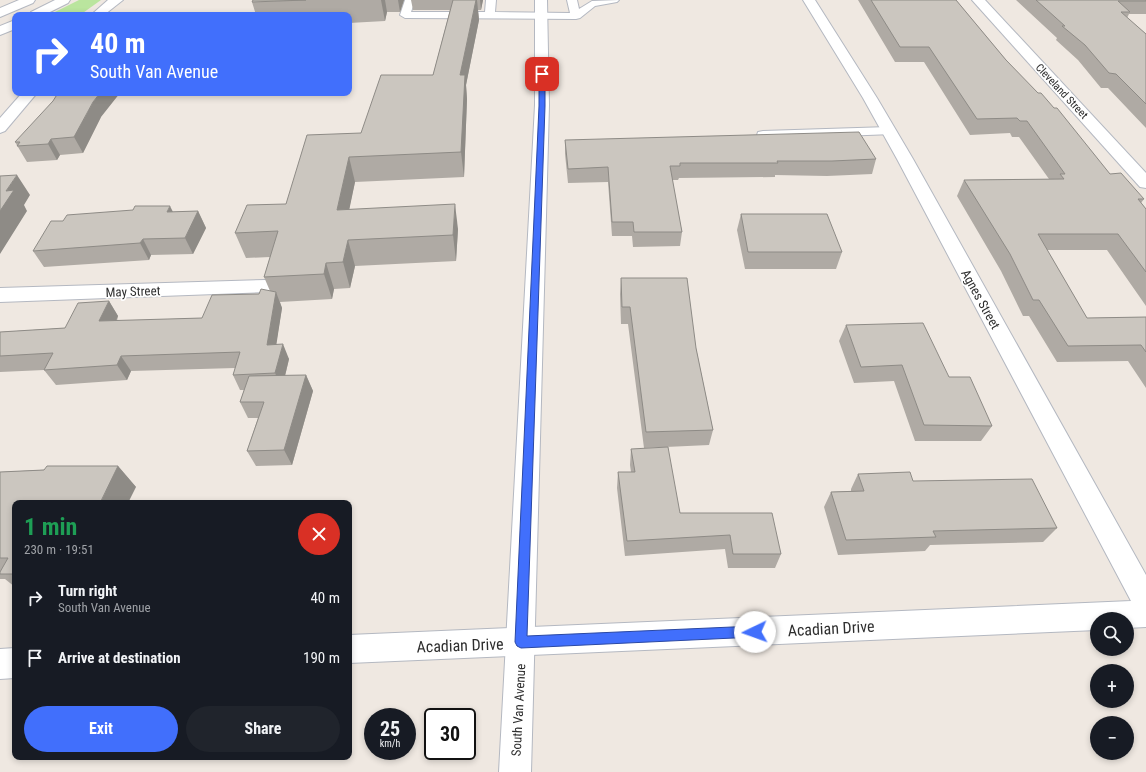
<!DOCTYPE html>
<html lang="en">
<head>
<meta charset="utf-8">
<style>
  body { margin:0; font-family:"Roboto Condensed",sans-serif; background:#20242c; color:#f1f3f6; height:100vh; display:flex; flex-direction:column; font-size:15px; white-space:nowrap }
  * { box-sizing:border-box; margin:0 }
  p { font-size:13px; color:#9ea1a6 }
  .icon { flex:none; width:22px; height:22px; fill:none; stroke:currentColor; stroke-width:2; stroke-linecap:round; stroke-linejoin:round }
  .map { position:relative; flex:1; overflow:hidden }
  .panel { position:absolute; left:12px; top:500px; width:340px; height:260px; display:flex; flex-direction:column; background:#171b24; border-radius:8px; box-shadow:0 2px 6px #0003 }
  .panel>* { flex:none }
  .guide { position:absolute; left:12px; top:12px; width:340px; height:84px; border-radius:8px; box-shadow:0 2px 6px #0003; background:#416ffc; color:#fff; overflow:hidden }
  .buttons { position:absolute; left:1090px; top:612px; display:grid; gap:8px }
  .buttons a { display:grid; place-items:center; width:44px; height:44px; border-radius:50%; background:#171b24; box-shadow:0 2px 6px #0003; font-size:20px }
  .speed { position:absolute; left:364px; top:708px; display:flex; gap:8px; font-size:20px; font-weight:700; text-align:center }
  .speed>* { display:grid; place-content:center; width:52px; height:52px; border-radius:50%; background:#171b24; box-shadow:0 2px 6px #0003; line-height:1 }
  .speed small { font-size:10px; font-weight:400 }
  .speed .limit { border:2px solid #111; border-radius:6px; background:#fff; color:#111 }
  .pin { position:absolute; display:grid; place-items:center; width:34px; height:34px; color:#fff; margin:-17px; border-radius:8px; box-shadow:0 2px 6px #0006 }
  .me { position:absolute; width:44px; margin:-22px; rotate:267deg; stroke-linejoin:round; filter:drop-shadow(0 0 3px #0008) }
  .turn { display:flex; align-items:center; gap:14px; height:84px; padding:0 12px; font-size:18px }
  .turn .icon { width:52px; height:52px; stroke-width:2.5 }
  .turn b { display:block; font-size:28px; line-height:34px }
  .round { display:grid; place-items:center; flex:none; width:42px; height:42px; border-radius:21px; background:#20242c }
  .summary { display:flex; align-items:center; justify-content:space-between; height:68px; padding:0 12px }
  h1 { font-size:24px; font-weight:700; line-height:30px; color:#1e9e55 }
  .cta { display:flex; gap:8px; margin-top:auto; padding:8px 12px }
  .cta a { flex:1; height:46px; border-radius:24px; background:#416ffc; color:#fff; font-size:16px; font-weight:700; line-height:46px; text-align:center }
  .cta a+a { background:#20242c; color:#f1f3f6 }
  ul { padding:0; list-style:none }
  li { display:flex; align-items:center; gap:12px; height:60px; padding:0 12px }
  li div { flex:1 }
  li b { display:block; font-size:15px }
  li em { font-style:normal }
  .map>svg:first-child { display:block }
  .green { fill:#bae59e }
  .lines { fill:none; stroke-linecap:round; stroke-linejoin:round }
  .service-casing { stroke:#b4b8c1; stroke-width:2 }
  .minor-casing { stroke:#b4b8c1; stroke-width:2 }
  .secondary-casing { stroke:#b4b8c1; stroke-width:2 }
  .service { fill:#fff; fill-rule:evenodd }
  .minor { fill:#fff; fill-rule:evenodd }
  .secondary { fill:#fff; fill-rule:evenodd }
  .wall { fill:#afaaa4 }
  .shaded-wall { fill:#8e8b86 }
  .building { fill:#cbc6bf; stroke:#8e8b86 }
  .route { fill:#416ffc; stroke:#2a48a4 }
  .labels { text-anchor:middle; stroke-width:3.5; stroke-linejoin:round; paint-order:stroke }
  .far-street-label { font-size:11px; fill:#2e2e2e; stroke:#fff }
  .street-label { font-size:13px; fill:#2e2e2e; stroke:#fff }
  .near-street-label { font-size:16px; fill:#2e2e2e; stroke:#fff }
</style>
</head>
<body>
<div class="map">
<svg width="1146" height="772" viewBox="0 0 1146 772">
  <rect width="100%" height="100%" fill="#efe8e1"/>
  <path class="green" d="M79,0H101L80,15H49Z"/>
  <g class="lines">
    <g class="service-casing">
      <g id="service">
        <path d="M405,0H415L411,12H485L486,0H496L495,12L570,13L567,0H577L579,9L592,1L619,0L617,2L595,6L580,18L576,19L405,18L400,15Z"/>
        <path d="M889,127L893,128L895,131L893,134L763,139L758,138L757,135L758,132L763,131Z"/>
      </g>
    </g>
    <g class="minor-casing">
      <g id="minor">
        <path d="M108,0H123L104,15H91Z"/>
        <path d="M803,0H815L877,98L913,159L1146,575V627L1127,628V619H1097V630L349,663V635L1131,601L897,159L863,98Z"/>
        <path d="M972,0H985L1146,173V188L1140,187Z"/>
        <path d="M22,93H37L5,131L0,133V118Z"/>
        <path d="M266,280L273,281L276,286L273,291L266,292L0,302V288Z"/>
        <path d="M15,648V678L0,679V649Z"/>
      </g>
    </g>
    <g class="secondary-casing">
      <g id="secondary">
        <path d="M19,0H35L33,3L0,17V8Z"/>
        <path d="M55,0H70L68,3L44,15H29L31,12Z"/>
        <path d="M535,0H547L549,105L531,772H499L535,105Z"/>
        <path d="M15,20V29L0,35V26Z"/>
      </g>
    </g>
    <use href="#service" class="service"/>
    <use href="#minor" class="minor"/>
    <use href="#secondary" class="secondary"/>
  </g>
  <g class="wall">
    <path d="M253,0H404L400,12H387L385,21L349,23V15H256L252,2Z"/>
    <path d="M411,0H483L481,10H478L479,20L466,85L467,99L464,177L355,182L349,209L458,229L456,261L355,266L350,288L334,289L332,299L280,302L282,308L276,344L289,359L285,376L306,375L313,391L292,465L256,466L247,451L258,418H248L240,402L244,390H240L233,375L235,368L131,371L127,380L56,385L44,370L0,372V332L65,328L109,301L118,316L117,321L202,318L259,294L270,291L264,277L270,257L246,258L235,233L286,204L361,133L433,75L450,10H413Z"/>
    <path d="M858,0H956L1006,60L1110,174L1144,199L1141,203L1146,209V306L1107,250H1047L1087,318L1146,317V388L1128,361L1057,362L1029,316H1023L1001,271L957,196L964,180L1049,179L1019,137H1012L1010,133L970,135L924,62H895Z"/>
    <path d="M1016,0H1146V14H1129L1127,18L1146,34V128L1108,88H1101L1078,60L1056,40L1057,38Z"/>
    <path d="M101,117L83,153L60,155L57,160L27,162L15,142Z"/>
    <path d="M565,140L876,159L872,174L827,176L775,175V177L679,178L678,180H672L682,232L680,246L633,247L632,236H612L608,182L568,183L565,154Z"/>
    <path d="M198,211L206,228L193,254L151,255L149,260L44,267L33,251L63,221L173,212Z"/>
    <path d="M741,214L842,252L836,269H745L737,230Z"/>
    <path d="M621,278L696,348L713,430L709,445L644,448L628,324H621L620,294Z"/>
    <path d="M846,325L992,426L981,441H915L894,381L854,383L839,341Z"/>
    <path d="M631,449L680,513L781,554L775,568H728L725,549L625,556L617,488L618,472H631L630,465Z"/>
    <path d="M118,466L136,487L15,503V587L5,579H0V472Z"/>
    <path d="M858,474L913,481L1057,528L1043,542L930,545L925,551L838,555L824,507L831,492L851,491V489Z"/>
  </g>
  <g class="shaded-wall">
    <path d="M381,0H385L387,12L385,21Z"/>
    <path d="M398,0H404L400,12Z"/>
    <path d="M476,0H477L479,20L466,85L467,99L464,177L461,152L460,75Z"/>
    <path d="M480,0H483L481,10Z"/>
    <path d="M100,93H120L101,117L83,153L74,137L93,102Z"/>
    <path d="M51,139L60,155L57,160L48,144Z"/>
    <path d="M349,157L355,182L344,235L337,210Z"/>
    <path d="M17,175L30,195L24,205L27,211L0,254V211L6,191Z"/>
    <path d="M455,204L458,229L456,261L453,235Z"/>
    <path d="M170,206L178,222L167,212Z"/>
    <path d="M198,211L206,228L193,254L185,238Z"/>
    <path d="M143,239L151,255L149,260L140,243Z"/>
    <path d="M348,240L355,266L350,288L343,262Z"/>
    <path d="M326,263L334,289L332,299L324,274Z"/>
    <path d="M276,292L282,308L274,360L267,345Z"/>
    <path d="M109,301L118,316L109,337L99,321Z"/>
    <path d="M283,344L289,359L282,388L275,373Z"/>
    <path d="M121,356L131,371L127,380L117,365Z"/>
    <path d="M306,375L313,391L292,465L284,450Z"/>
    <path d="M118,466L136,487L128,503H100Z"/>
  </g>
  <g class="building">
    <path d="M253,0H306L252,2Z"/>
    <path d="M453,0H476L460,75H465L461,152L349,157L337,210L455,204L453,235L348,240L343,262L326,263L324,274L264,277L278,231L235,233L247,205L286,204L307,135L361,133L381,75H433Z"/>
    <path d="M871,0H956L1006,60L1038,93H1041L1054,108H1057L1110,174L1121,173L1144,199H1138L1146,209V272L1118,234H1038L1087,318L1146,317V352L1141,345L1068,346L1039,300H1033L1010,254L964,180L1064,179L1060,174H1065L1027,121H1020L1017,118L977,119L929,47H900Z"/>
    <path d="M1036,0H1146V1H1118L1130,12H1121L1146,34V104L1116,74L1109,73L1085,45L1062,26H1065Z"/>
    <path d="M58,93H100L93,102L74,137L51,139L48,144L17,146L20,142H15L53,101Z"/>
    <path d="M859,132L876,159L832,161H777L778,163H680V166H670L682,232H634L633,222H612L608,167L568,169L565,140Z"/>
    <path d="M17,175L6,191L14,190L0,211V176Z"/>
    <path d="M135,206H170L167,212L198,211L185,238L143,239L140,243L33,251L51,221H63L67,215L133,210Z"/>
    <path d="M741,214H827L842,252H748Z"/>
    <path d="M621,278H687L696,348L713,430L646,432L630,307H622Z"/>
    <path d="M261,289L276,292L267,345L283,344L275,373L233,375L240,352L121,356L117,365L44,370L53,353L0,356V332L65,328L78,303L109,301L99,321L202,318L212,295L259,294Z"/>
    <path d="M923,323L949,377H970L992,426L924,425L902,365L861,367L846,325Z"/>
    <path d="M306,375L284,450L247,451L264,402H240L249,376Z"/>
    <path d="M668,447L680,513H772L781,554H733L730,535L627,541L618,472H635L631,449Z"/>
    <path d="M47,466H118L100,503H15V574H0V572L8,558H0V472L44,470Z"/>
    <path d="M910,472L913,481L1032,479L1057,528L933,531L936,537L846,540L831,492L864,491L858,474Z"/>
  </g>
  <path class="route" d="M542,72L545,74V106L527,636L755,626L759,628L761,632L759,636L755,637L521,648L517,646L515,642L539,106V74Z"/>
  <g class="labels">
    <g class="far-street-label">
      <text transform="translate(1062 91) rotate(47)" y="4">Cleveland Street</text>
    </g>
    <g class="street-label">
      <text transform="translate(133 291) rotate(-2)" y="5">May Street</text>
      <text transform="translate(981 299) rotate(61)" y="5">Agnes Street</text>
      <text transform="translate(518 710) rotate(-87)" y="5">South Van Avenue</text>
    </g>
    <g class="near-street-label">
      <text transform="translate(831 628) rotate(-3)" y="6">Acadian Drive</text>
      <text transform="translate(460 645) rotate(-2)" y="6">Acadian Drive</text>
    </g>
  </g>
</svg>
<div class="buttons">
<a><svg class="icon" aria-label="search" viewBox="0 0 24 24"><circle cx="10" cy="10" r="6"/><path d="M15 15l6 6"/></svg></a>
<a>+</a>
<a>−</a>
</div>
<div class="speed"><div>25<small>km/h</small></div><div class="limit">30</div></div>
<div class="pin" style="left:542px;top:74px;background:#d93025"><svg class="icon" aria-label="arrive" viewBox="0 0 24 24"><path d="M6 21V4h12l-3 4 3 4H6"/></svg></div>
<svg class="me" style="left:755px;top:632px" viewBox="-20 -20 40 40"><circle r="19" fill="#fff"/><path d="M0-13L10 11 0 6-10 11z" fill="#416ffc"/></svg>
<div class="guide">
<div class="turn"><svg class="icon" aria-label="right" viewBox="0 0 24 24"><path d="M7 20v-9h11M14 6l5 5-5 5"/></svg><div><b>40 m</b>South Van Avenue</div></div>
</div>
<section class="panel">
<div class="summary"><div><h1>1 min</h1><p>230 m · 19:51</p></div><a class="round" style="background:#d93025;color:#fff"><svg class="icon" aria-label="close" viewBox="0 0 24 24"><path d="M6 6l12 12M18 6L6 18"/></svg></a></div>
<ul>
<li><svg class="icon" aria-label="right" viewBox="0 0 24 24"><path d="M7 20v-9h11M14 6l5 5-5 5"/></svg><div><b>Turn right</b><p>South Van Avenue</p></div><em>40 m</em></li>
<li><svg class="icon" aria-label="arrive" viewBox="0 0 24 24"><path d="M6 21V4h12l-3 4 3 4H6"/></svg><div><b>Arrive at destination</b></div><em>190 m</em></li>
</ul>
<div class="cta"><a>Exit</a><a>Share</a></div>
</section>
</div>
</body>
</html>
